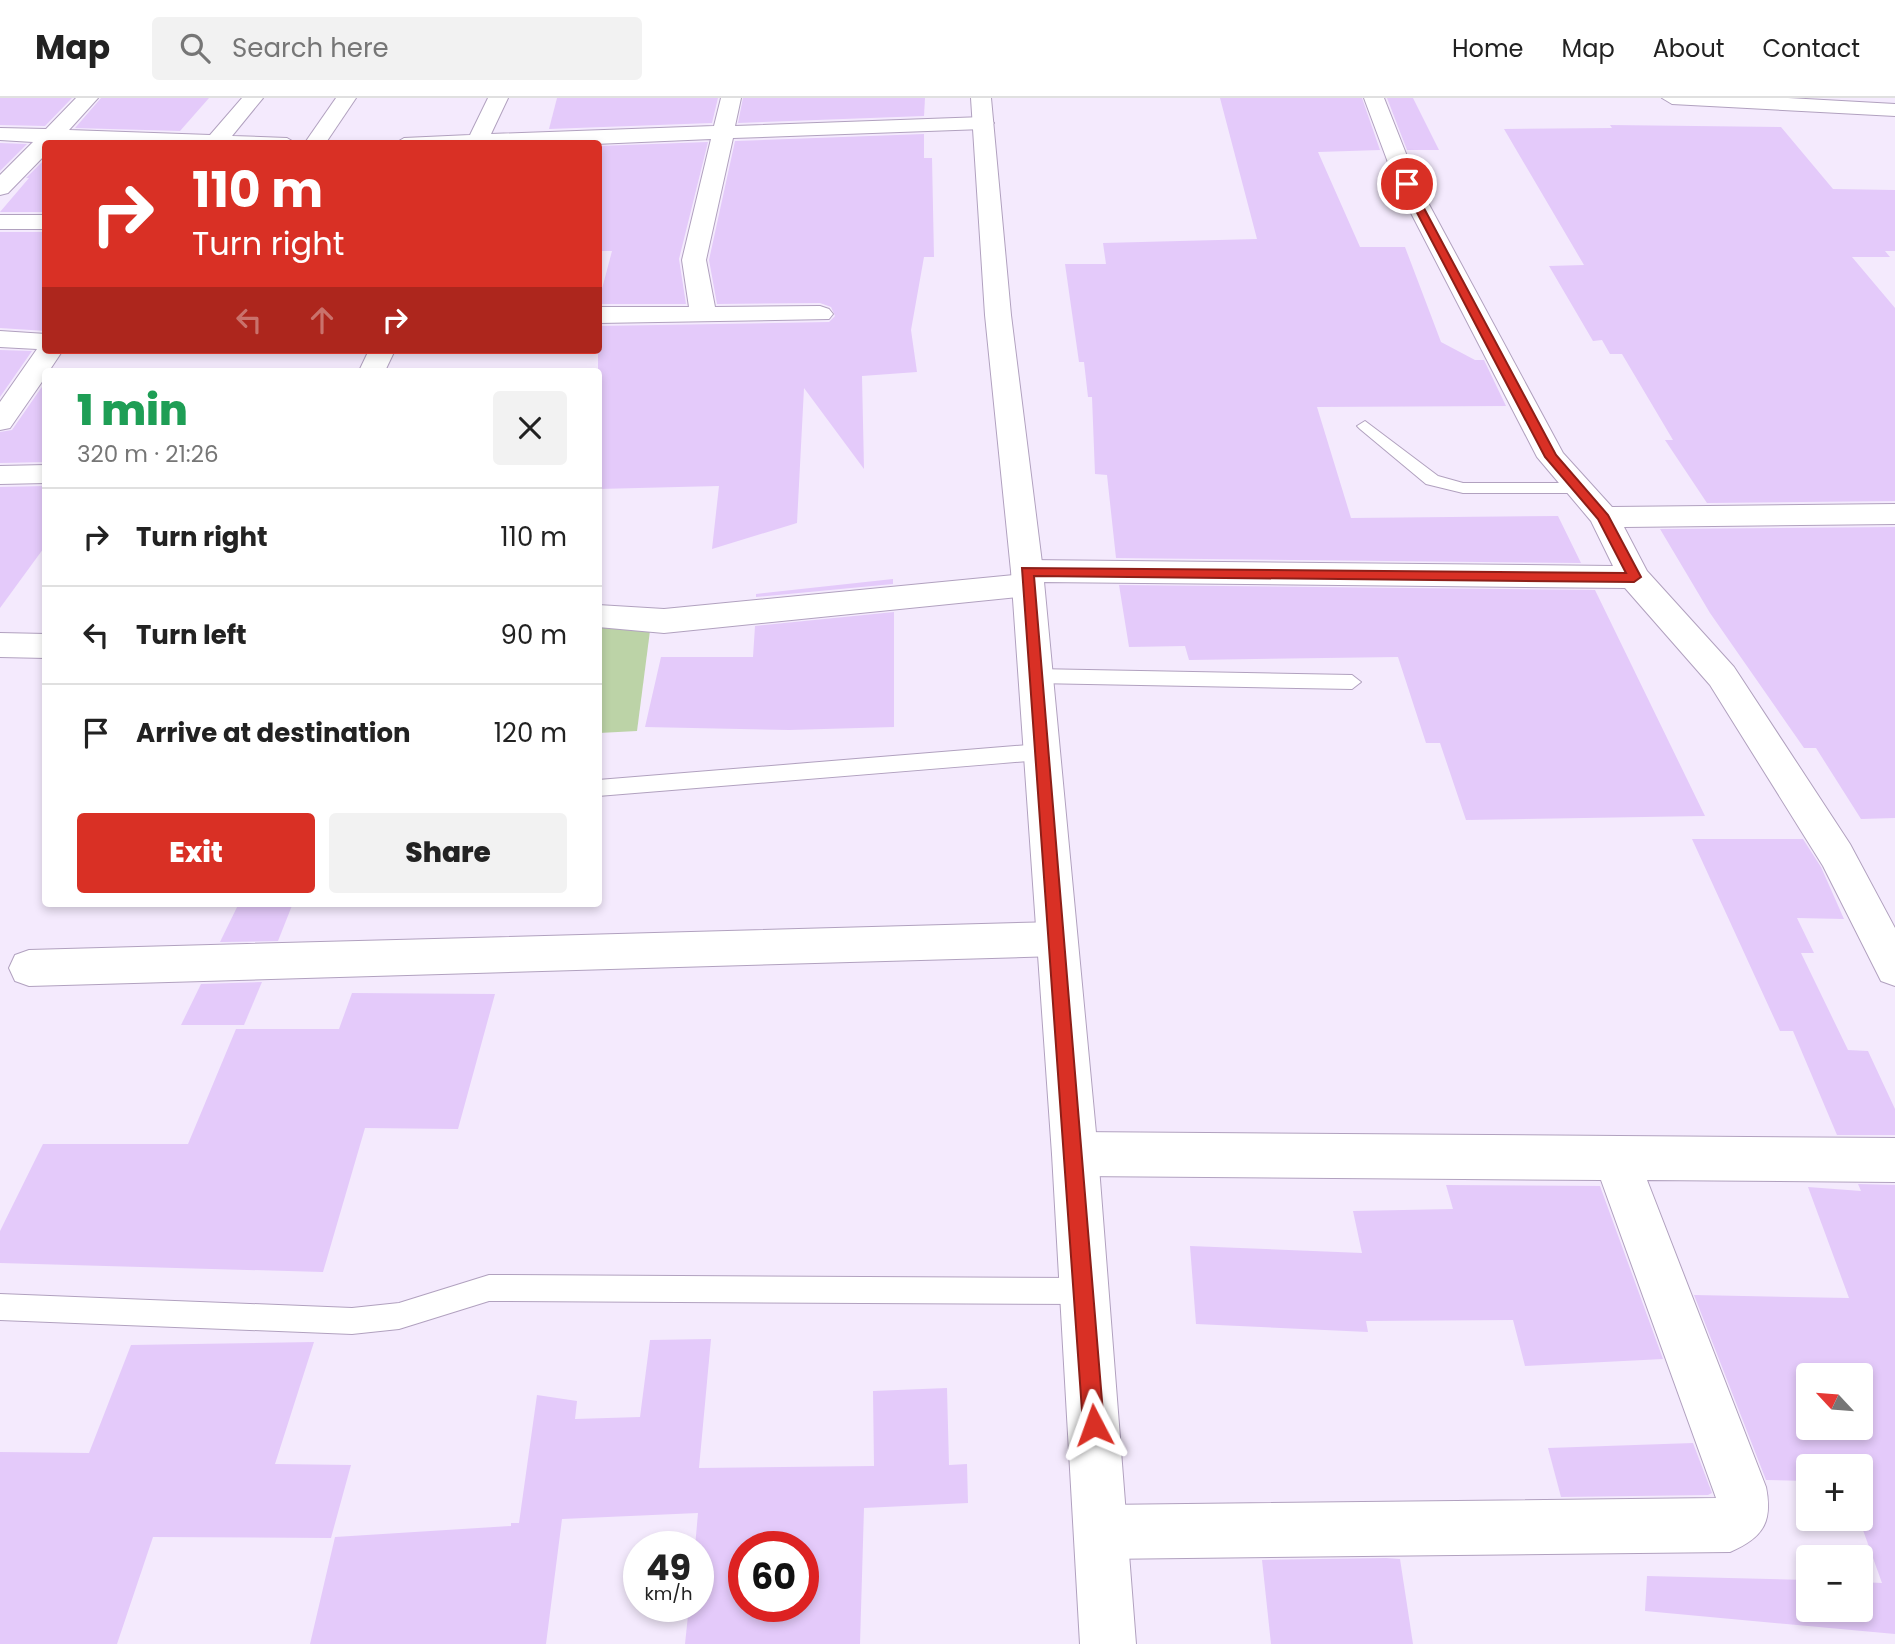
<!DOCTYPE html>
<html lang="en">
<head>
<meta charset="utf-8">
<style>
  body { margin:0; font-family:Poppins,sans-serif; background:#f2f2f2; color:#222; height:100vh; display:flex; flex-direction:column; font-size:26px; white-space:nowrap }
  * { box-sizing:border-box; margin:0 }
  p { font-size:23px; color:#767676 }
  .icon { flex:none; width:38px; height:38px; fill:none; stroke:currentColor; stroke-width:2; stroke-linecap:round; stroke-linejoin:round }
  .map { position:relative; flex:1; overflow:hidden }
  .drawer { position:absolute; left:42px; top:270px; width:560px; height:539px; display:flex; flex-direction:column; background:#fff; border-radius:7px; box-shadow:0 4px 10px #0003 }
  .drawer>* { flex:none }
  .guide { position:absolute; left:42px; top:42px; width:560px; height:214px; border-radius:7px; box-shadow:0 4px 10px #0003; background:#d93025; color:#fff; overflow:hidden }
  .needle { width:46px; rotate:296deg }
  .buttons { position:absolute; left:1796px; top:1265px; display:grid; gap:14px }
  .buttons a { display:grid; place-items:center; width:77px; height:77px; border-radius:7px; background:#fff; box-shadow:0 4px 10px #0003; font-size:35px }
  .speed { position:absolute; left:623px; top:1433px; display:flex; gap:14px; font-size:35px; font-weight:700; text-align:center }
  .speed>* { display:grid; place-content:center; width:91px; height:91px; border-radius:50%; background:#fff; box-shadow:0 4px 10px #0003; line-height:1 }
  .speed small { font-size:18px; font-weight:400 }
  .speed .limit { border:10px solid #d22; background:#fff; color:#111 }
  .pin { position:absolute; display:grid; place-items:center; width:60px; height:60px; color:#fff; margin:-30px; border:4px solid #fff; border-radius:50%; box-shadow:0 2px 7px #0007 }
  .me { position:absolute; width:77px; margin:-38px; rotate:356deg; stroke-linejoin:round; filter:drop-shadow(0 0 5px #0008) }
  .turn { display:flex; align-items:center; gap:24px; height:147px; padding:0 35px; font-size:32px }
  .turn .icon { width:91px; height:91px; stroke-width:2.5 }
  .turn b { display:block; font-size:49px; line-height:60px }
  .lanes { display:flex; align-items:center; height:66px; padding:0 35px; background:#0003; justify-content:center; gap:35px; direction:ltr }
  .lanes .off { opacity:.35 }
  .round { display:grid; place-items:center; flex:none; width:74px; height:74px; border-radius:7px; background:#f2f2f2 }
  .summary { display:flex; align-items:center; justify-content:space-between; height:119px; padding:0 35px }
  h1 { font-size:42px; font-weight:800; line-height:52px; color:#1e9e55 }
  .action { display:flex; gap:14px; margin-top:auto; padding:14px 35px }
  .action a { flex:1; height:80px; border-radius:7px; background:#d93025; color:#fff; font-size:28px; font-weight:800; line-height:80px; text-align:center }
  .action a+a { background:#f2f2f2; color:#222 }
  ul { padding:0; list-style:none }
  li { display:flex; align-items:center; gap:21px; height:98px; padding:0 35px; border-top:2px solid #e0e0e0 }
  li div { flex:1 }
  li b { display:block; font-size:26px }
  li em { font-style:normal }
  header { display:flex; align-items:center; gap:42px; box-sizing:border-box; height:98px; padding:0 35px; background:#fff; border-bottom:2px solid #e0e0e0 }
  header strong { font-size:33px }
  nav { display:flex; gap:38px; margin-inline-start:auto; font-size:24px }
  .search { width:490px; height:63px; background:#f2f2f2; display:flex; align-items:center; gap:18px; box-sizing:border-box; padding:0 24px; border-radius:7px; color:#767676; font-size:26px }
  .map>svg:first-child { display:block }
  .green { fill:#bcd3a7 }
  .building { fill:#e4cafa; fill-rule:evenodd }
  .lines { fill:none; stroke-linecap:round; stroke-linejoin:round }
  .lane-casing { stroke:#b1a1bf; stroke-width:2 }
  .street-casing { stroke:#b1a1bf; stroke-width:2 }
  .secondary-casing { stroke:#b1a1bf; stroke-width:2 }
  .primary-casing { stroke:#b1a1bf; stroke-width:2 }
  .lane { fill:#fff; fill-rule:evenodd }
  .street { fill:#fff; fill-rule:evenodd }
  .secondary { fill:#fff; fill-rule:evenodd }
  .primary { fill:#fff; fill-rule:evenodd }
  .route { fill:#d93025; stroke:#8d1f18; stroke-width:2 }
</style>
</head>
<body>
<header>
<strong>Map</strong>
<div class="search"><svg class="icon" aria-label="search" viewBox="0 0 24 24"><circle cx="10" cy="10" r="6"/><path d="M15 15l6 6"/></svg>Search here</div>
<nav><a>Home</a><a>Map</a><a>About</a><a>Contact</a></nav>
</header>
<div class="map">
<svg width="1895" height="1546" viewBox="0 0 1895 1546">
  <rect width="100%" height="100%" fill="#f4eafd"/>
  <path class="green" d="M651,525L637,633L599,635L598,527Z"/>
  <g class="building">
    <path d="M0,0H72L45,28L0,27Z"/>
    <path d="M101,0H209L180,33L75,30Z"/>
    <path d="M557,0H718L712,25L549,31Z"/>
    <path d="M743,0H925L924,18L738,25Z"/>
    <path d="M1220,0H1362L1380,52L1318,54L1360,149H1405L1441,244L1475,262H1484L1506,308L1317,309L1351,420L1558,418L1581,465L1116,460L1107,377L1095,376L1092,299H1088L1084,264H1079L1065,166H1106L1103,145L1257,141Z"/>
    <path d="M1387,0H1413L1439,52H1407Z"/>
    <path d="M1610,27L1781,29L1833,91L1895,92V153H1885L1890,159H1852L1895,210V403L1707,405L1665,342H1673L1622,256H1610L1602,242L1593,243L1549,168L1584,167L1504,31L1612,30Z"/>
    <path d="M924,36V60H932L934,159H924L911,232L917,274L862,278L864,371L804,290L797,425L712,451L719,388L598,391V228L829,224L835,218L831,209L820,205L717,206L709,162L735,43Z"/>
    <path d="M708,44L679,161L686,206H598L612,153H598V48Z"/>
    <path d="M0,45L27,46L0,73Z"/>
    <path d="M46,60V114H0L29,80H26Z"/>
    <path d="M0,134H46V233L0,230Z"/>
    <path d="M0,252L32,253L0,299Z"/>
    <path d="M46,283V364L0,365V334L12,332Z"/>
    <path d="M46,388V447L0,510V389Z"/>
    <path d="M1895,429V720L1861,721L1816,650H1804L1710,515L1660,431Z"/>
    <path d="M893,481V486L756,499V496Z"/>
    <path d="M1119,487L1595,492L1705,718L1466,722L1440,645H1426L1398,559L1189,562L1185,548L1129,549Z"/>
    <path d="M894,514V629L789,632L645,629L661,559H753L755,528Z"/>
    <path d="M1692,741H1803L1821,769L1844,821L1797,820L1814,855H1801L1848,952L1868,953L1895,1011V1037H1837L1793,933H1780Z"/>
    <path d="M239,805H293L278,843L220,844Z"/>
    <path d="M262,884L244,927H181L201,886Z"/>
    <path d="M352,895L495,896L458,1031L365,1030L323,1174L0,1165V1133L43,1046H188L236,931H339Z"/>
    <path d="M1858,1086L1895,1087V1536L1645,1513L1647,1478L1808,1482V1512H1860V1484L1882,1485L1859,1421L1860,1368H1808V1383L1766,1382L1694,1197L1849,1200L1808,1089L1861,1093ZM1808,1278H1860V1330H1808Z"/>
    <path d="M1446,1087L1600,1088L1663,1261L1525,1268L1513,1222L1366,1223L1368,1234L1196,1226L1190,1148L1362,1155L1353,1113L1453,1111Z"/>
    <path d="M711,1241L699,1370L874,1368L873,1293L947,1290L949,1367L967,1366L968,1405L864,1410L860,1546H685L689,1508H698V1449H695L698,1415L562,1421L546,1546H310L335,1439L511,1428V1425H519L537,1297L577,1303L575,1321L640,1319L650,1242ZM744,1449H803V1508H744Z"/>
    <path d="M314,1244L275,1366L351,1367L331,1440L153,1439L117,1546H0V1354L89,1355L131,1247Z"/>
    <path d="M1693,1345L1712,1395L1708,1397L1561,1399L1548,1350Z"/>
    <path d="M1386,1460L1400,1461L1413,1546H1271L1262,1462Z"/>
  </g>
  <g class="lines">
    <g class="lane-casing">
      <g id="lane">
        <path d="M1365,323L1438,378L1463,385H1579L1587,390L1579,395H1463L1426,386L1360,331L1357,328Z"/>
        <path d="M1035,571L1352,577L1361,584L1352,591L1035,585L1026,578Z"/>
        <path d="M1041,646L1048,649L1051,654L1048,659L1041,662L598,698V682Z"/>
        <path d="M489,1177L1084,1180L1093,1184L1097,1193L1093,1202L1084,1206L489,1203L399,1231L352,1236L0,1222V1196L352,1210L399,1205Z"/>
      </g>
    </g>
    <g class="street-casing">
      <g id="street">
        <path d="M76,0H98L69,32L210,37L242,0H263L232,38L287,40L297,46H46V56L8,95L0,97V77L33,44L0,42V30L46,31Z"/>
        <path d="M336,0H356L325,46H304Z"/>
        <path d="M488,0H508L491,36L714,28L721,0H741L735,28L983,19L994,25L983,31L733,40L706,162L715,209L820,208L829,211L833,216L829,221L598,225V209H689L682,162L711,41L595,46H394L404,40L470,37Z"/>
        <path d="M1364,0H1384L1418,86L1563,355L1612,409L1895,406V426L1624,429L1647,473L1734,569L1850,746L1895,830V888L1881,883L1823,768L1710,587L1625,490L1041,484L1043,487L1038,495L1027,498L664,535L598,529V507L664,511L1014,477L1011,473L1016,465L1027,462L1613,468L1591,423L1537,359L1396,86Z"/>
        <rect x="0" y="117" width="46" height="14"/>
        <path d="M0,233L46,236V252H63L49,273H46V278L10,330L0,332V304L37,251L0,249Z"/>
        <path d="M369,252H395L385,273H359Z"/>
        <path d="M46,367V385L0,386V368Z"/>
        <path d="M0,535L46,536V560L0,559Z"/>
        <path d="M1057,824L1071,829L1077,841L1071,853L1057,858L29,888L15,883L9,870L15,857L29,852Z"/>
        <path d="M1075,1034L1895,1040V1084L1647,1082L1766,1389C1773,1424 1763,1440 1730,1454L1101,1461L1082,1453L1074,1434L1082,1415L1101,1407L1716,1400L1601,1082L1075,1078L1059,1071L1052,1056L1059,1041Z"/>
      </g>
    </g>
    <g class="secondary-casing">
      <path id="secondary" d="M1662,0H1788L1895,6V18L1672,6Z"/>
    </g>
    <g class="primary-casing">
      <path id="primary" d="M971,0H991L1011,217L1043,473L1098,1056L1136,1546H1080L1052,1056L1011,473L985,217Z"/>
    </g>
    <use href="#lane" class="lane"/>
    <use href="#street" class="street"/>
    <use href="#secondary" class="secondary"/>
    <use href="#primary" class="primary"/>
  </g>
  <path class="route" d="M1407,83L1411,86L1556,357L1608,417L1641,479L1634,484L1034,478L1104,1327L1101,1335L1094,1338L1086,1335L1083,1327L1022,470L1626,475L1598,421L1545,359L1402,86Z"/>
</svg>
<div class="buttons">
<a><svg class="needle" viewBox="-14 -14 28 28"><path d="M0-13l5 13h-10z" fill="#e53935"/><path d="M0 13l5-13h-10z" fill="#767676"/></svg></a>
<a>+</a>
<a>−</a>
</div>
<div class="speed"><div>49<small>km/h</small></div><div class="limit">60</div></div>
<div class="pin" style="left:1407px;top:86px;background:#d93025"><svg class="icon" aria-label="arrive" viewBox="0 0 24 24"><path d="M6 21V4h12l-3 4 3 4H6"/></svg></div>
<svg class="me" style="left:1094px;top:1327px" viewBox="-20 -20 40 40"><path d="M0-17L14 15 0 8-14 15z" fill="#d93025" stroke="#fff" stroke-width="4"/></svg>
<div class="guide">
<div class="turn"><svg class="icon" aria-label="right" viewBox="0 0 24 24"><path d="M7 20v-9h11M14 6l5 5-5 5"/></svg><div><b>110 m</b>Turn right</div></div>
<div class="lanes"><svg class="icon off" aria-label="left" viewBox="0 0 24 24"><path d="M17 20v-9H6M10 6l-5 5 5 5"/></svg><svg class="icon off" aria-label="ahead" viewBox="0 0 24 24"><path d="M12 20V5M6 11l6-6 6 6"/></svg><svg class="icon" aria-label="right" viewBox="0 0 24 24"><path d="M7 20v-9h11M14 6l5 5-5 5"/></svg></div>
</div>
<section class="drawer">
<div class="summary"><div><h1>1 min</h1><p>320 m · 21:26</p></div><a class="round"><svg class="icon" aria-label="close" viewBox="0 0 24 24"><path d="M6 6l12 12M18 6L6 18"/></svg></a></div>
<ul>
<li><svg class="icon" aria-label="right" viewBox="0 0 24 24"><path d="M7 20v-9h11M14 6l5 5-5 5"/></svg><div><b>Turn right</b></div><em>110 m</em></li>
<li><svg class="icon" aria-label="left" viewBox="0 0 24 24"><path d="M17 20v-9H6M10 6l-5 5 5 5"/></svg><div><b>Turn left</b></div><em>90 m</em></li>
<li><svg class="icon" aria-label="arrive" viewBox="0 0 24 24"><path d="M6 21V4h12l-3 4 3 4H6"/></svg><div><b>Arrive at destination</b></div><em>120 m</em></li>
</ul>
<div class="action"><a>Exit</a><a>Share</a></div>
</section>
</div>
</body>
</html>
